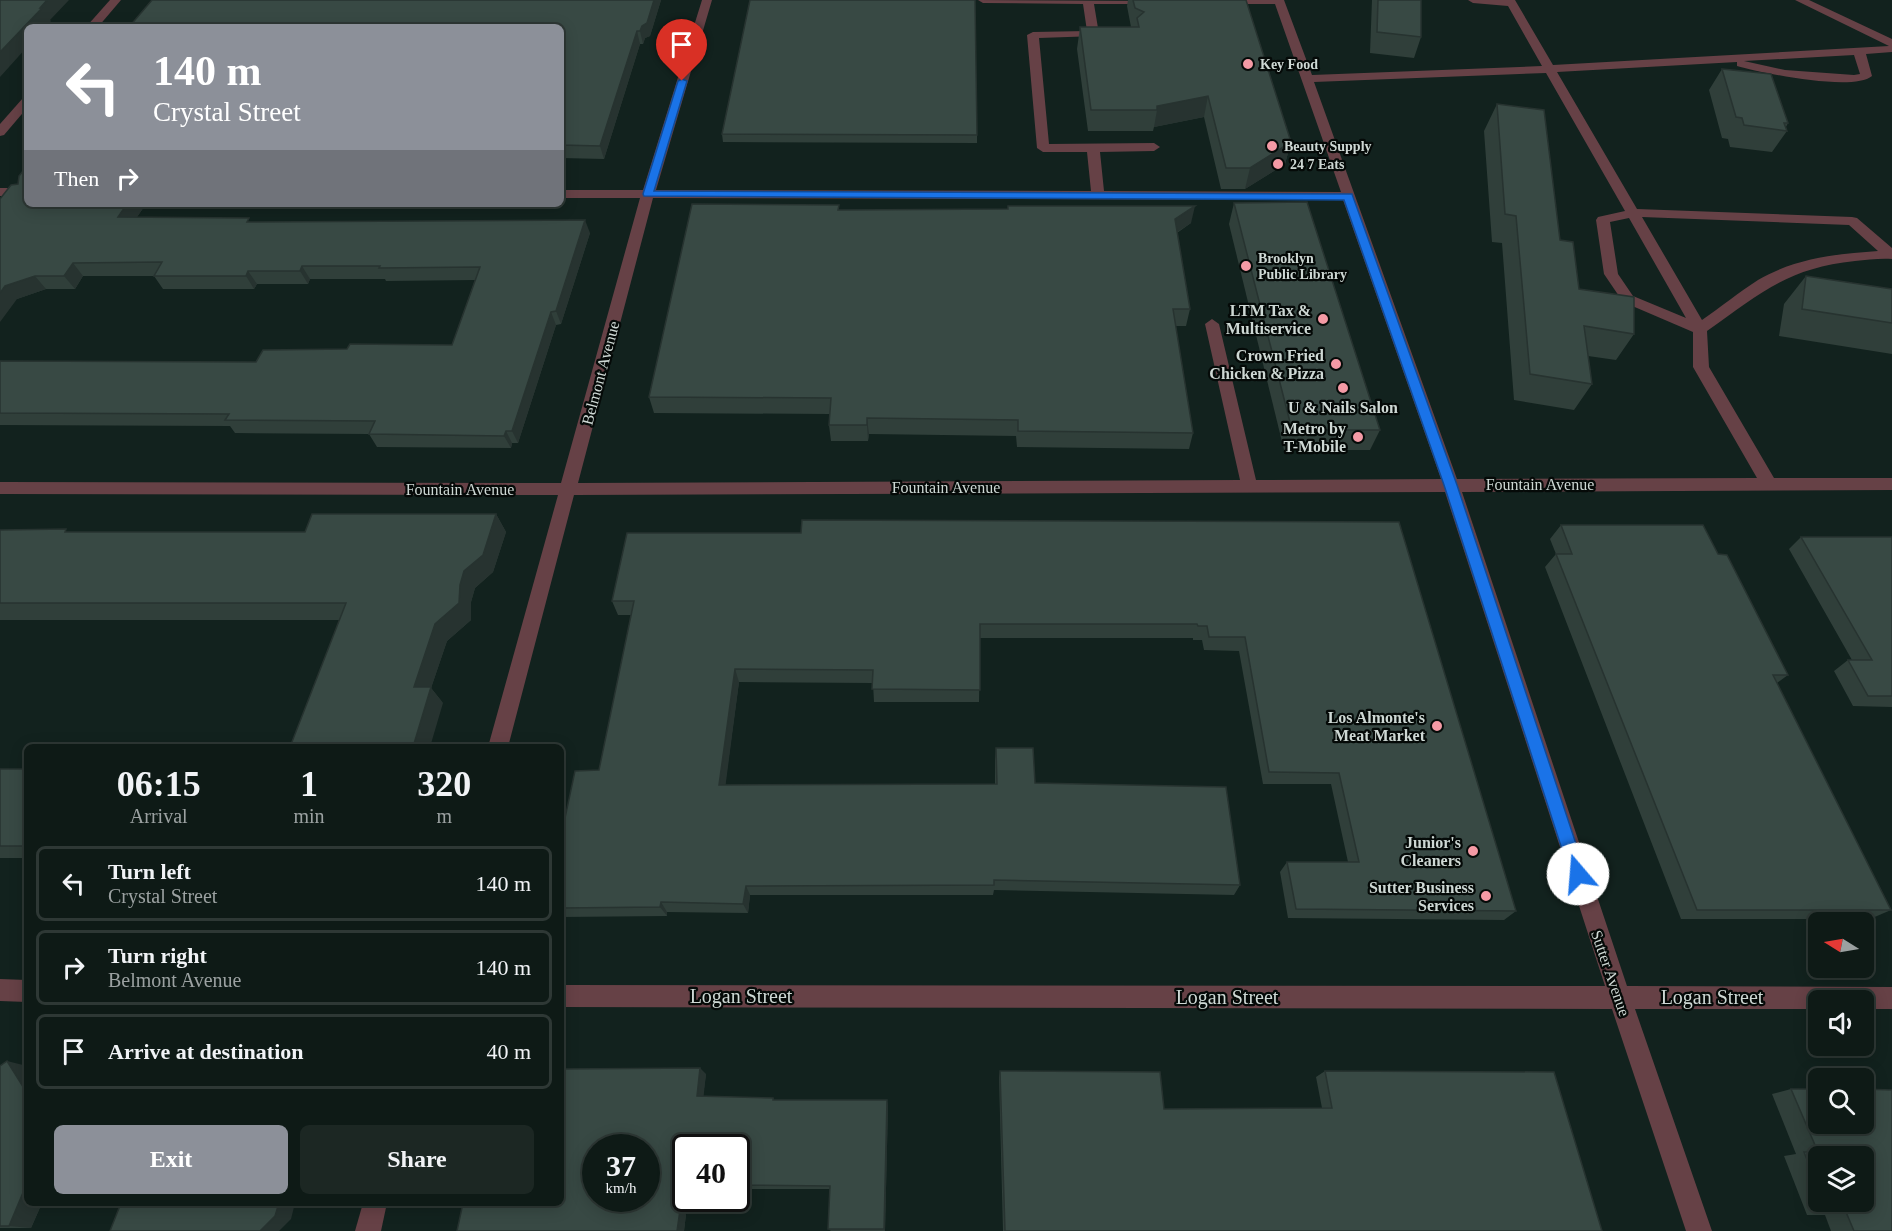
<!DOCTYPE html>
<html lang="en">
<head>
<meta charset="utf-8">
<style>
  body { margin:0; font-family:Georgia,serif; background:#1c2723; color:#f1f3f6; height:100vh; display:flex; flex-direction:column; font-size:22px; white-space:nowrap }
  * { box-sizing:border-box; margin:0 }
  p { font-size:20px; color:#9ba1a1 }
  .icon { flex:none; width:33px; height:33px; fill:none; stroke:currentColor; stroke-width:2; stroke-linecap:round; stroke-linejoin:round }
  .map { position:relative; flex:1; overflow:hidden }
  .drawer { position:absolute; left:24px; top:744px; width:540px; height:462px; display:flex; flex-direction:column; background:#0e1a16; border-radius:9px; box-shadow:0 3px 15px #0003,0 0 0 2px #2e3835 }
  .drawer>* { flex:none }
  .banner { position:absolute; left:24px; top:24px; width:540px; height:183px; border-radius:9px; box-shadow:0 3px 15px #0003,0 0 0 2px #2e3835; background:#8c9099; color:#fff; overflow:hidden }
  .needle { width:39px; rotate:281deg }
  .fabs { position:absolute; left:1808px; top:912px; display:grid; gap:12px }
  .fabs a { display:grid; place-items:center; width:66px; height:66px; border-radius:9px; background:#0e1a16; box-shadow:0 3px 15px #0003,0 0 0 2px #2e3835; font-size:30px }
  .speed { position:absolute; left:582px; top:1134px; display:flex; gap:12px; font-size:30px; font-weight:700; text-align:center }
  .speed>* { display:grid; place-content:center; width:78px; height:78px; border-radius:50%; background:#0e1a16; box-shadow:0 3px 15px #0003,0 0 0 2px #2e3835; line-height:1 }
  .speed small { font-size:15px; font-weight:400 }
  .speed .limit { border:3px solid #111; border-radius:9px; background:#fff; color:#111 }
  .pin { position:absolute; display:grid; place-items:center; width:51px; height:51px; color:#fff; margin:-62px -26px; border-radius:50% 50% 50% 0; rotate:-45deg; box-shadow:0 0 6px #0007 }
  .pin .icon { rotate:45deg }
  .me { position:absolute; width:66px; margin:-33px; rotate:342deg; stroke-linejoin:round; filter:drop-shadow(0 0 4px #0008) }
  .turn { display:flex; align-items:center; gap:21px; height:126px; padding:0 30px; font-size:27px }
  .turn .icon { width:78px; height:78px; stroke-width:2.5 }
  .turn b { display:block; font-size:42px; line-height:51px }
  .then { display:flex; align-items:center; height:57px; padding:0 30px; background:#0003; gap:12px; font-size:22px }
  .eta { display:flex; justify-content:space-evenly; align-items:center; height:102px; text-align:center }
  .eta b { font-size:36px; font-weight:700; line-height:42px }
  .action { display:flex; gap:12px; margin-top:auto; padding:12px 30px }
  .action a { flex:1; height:69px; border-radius:9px; background:#8c9099; color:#fff; font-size:24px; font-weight:700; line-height:69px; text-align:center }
  .action a+a { background:#1c2723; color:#f1f3f6 }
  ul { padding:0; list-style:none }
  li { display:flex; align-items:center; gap:18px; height:75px; margin:0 12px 9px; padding:0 18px; border:3px solid #2e3835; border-radius:9px }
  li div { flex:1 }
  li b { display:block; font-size:22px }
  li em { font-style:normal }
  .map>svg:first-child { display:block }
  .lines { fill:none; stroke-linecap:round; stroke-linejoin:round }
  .minor { fill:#664146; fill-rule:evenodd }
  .wall { fill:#303f3a; fill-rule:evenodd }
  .shaded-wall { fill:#273330 }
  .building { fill:#384944; stroke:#273330; stroke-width:1.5; fill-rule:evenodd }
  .route { fill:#1a73e8; stroke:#114b97; stroke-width:1.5 }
  .poi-dot { fill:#f49aa5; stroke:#050a08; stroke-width:2 }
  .labels { text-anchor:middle; stroke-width:4.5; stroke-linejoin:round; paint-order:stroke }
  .far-poi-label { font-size:14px; font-weight:bold; fill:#ced8d4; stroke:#050a08; text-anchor:start }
  .poi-label { font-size:16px; font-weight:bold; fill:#ced8d4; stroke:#050a08; text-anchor:end }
  .street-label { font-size:16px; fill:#ced8d4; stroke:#050a08 }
  .near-street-label { font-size:20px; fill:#ced8d4; stroke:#050a08 }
</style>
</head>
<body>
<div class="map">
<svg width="1892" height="1231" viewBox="0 0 1892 1231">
  <rect width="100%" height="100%" fill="#12221e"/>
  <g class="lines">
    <g class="minor">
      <path d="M110,0H121L98,27H86Z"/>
      <path d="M702,0H712L656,190L1091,191L1087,152H1043L1037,148L1027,35L1033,32L1087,31L1083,4L983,3L978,0L1157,1L1152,4H1094L1099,34L1097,36L1039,38L1049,144L1154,143L1160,147L1154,151L1100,152L1104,191L1341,192L1275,4H1222L1218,3L1217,0H1284L1312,75L1542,66L1508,6L1473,3L1468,0H1515L1553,65L1889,46L1795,0H1809L1892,39V52L1866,54L1872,76C1853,92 1762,73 1737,66V62L1557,72L1637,209L1852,217L1857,218L1892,248V259C1880,258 1867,260 1855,261C1788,268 1760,293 1707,331L1709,367L1774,478H1892V490L1462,492L1627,986L1892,987V1009H1863V1000H1818V1009H1635L1712,1231H1686L1612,1009L561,1007V985L1605,986L1445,492L574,495L508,747H488L558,495L0,494V482L561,483L640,198H561V190H643ZM1854,55L1860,74L1854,75L1785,70L1744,61ZM1546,73L1625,211L1598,217L1596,220L1604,274L1623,302L1693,332V367L1757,478L1457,479L1314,82ZM653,198L1343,200L1441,479L1256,480L1219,324L1212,319L1205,324L1240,480L578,483ZM1642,217L1849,225L1878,251C1837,254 1795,258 1758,280C1739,292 1721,307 1702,320ZM1629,218L1686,318L1633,296L1618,274L1610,222Z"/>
      <path d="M27,97V108L4,135L0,136V124L23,98Z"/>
      <rect x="0" y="188" width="27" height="8"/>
      <path d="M0,979L27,980V1002L0,1001Z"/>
      <path d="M363,1203H387L381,1231H355Z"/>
    </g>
  </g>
  <g class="wall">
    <path d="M661,0L650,36L645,38L643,44H640L604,159L561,158V27Z"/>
    <path d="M1128,0H1246L1291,142L1285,164L1245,189H1221L1204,117L1154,127L1153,131H1088L1077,49L1080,27H1131L1127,6Z"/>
    <path d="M1372,0H1421V37L1414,58L1370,53Z"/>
    <path d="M1722,69L1788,123L1786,127L1787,131L1772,152L1730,147L1728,139L1722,138L1709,90Z"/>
    <path d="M1497,104L1560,240L1579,289L1634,334L1616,360L1588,356L1592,384L1574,410L1514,400L1502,243L1492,242L1484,131Z"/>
    <path d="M722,134L977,135V143L723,142Z"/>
    <path d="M18,184L27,204H146L137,217L252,222L590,233L561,324L556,325L518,443H512L511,448L377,447L369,434L235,433L230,426L0,425V361L256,362L347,349L452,345L475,280L386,281L385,279H310L308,284H257L254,289H163L154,276H83L75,289H46L17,299Z"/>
    <path d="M1234,203L1380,430L1370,450H1284L1229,224Z"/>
    <path d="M839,205V210L1191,223L1177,233L1190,309L1186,326H1175L1193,433L1189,449L1017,447L1016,436L869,434L868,441H831L829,425L830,414L654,413L649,397Z"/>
    <path d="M1806,276L1892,289V354L1779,336L1784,304Z"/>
    <path d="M496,514L506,532L493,572L475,588L471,602V620L447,641L431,688L443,703L340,620H0V530L69,532H305Z"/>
    <path d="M1399,522L1516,911L1504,920L1288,918L1280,872L1287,862H1348L1331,784H1263L1239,651L1204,650L1202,640H1193V638H980L979,702H874L873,683L739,682L725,785L995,784V760L996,748L1035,783L1240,885L1234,895L994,890L993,895H750L748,913L667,912V916L561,917V833L599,770L631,615H618L612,601L801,533Z"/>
    <path d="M1561,525L1718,554L1788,675L1777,683L1891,910L1870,919H1681L1545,567L1556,554L1550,539Z"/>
    <path d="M1801,537H1892V707L1853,706L1834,671L1848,660H1852L1789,549Z"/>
    <rect x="0" y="769" width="27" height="89"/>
    <path d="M0,1066L27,1203H42L31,1228H0Z"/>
    <path d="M1000,1071L1164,1109L1322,1108L1316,1077L1325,1071L1602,1231H1003L999,1077Z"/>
    <path d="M706,1074L703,1096L773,1098L774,1100L888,1105L885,1231H831L828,1229L830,1189H736V1148H686V1198H688L684,1231L463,1203Z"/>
    <path d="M1791,1089L1892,1231H1831L1825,1215H1807L1784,1156L1796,1154L1772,1094ZM1818,1156L1863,1202H1818Z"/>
  </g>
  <g class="shaded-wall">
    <path d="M47,0H69L50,20L51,21L46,27H27V47L0,77V52Z"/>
    <path d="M654,0H661L650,36L645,38L643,44L640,31Z"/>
    <path d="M637,31L640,44L604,159L600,146Z"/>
    <path d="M1208,96L1204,117L1154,127L1157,110V106Z"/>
    <path d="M1291,142L1285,164L1245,189L1250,168Z"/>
    <path d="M127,204H146L128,230L118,217Z"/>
    <path d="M1195,206L1191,223L1171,236L1175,219Z"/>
    <path d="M585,220L590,233L561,324L556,311Z"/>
    <path d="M73,263L83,276L75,289L64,276Z"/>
    <path d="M302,266L310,279L308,284L300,271Z"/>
    <path d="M248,271L257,284L254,289L246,276Z"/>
    <path d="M35,276L46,289L17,299L0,322V293L5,286Z"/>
    <path d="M551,312L556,325L518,443L512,431Z"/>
    <path d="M867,418L869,434L868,441L867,425Z"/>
    <path d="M506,431L512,443L511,448L504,436Z"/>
    <path d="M496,514L506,532L493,572L475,588L471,602V620L447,641L431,688L443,703L430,747H413L414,687L435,624L460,585L464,571Z"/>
    <path d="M735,669L739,682L724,797L719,785Z"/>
    <path d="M746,886L750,895L748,913L743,904Z"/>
    <path d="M661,902L667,912V916L660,907Z"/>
    <path d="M7,1061L27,1066V1093Z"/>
    <path d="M700,1068L706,1074L703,1101L697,1096Z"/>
    <path d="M887,1100L888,1105L885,1231L884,1229Z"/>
    <path d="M27,1183V1203H42L31,1228L9,1226Z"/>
    <path d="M683,1189L686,1191V1198H688L684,1231H677Z"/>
    <path d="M279,1203H295L291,1219L279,1231H260Z"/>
  </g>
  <g class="building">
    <path d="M0,0H47L40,8H42L0,52Z"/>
    <path d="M152,0H654L647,23L642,26L640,31H637L600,146L561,145V27H129Z"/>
    <path d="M750,0H975L977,135L722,134Z"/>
    <path d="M1133,0H1246L1291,142L1250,168H1226L1208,96L1157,106V110H1091L1080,27H1139L1137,18L1144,12L1135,8Z"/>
    <path d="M1378,0H1421V37L1377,32Z"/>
    <path d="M1722,69L1771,74L1788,123H1784L1787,131L1744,125L1742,118L1736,117Z"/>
    <path d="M1497,104L1544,110L1560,240L1573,242L1579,289L1634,297V334L1584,326L1592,384L1530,374L1516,216L1505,214Z"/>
    <path d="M27,166V204H127L118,217L249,218L247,222L585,220L556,311L551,312L512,431H506L504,436L369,434L375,421L225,420L229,414L0,413V361L256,362L263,350L347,349L350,344L452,345L480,267L379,268L380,266H302L300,271H248L246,276H154L162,262L73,263L64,276H35L5,286L0,293V199L11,185L18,184L19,176Z"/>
    <path d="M1307,202L1380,430H1292L1234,203Z"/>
    <path d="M692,204L839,205L838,210L1008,209V206H1195L1175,219L1190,309H1173L1193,433L1018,431V420L867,418V425H829L831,398L649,397Z"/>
    <path d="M1806,276L1892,289V323L1802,309Z"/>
    <path d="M312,514H496L483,555L464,571L460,585L459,603L435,624L414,687H431L413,747H290L346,603H0V530L66,529L65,532H305Z"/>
    <path d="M802,520L1399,522L1516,911L1296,909L1287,862H1359L1339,773L1269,772L1245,637H1209L1207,626H1198L1197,624H980V690L872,689L873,670L735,669L719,785L997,784L996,748H1033L1035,783L1226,787L1240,885L994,880V885L746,886L743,904L661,902L660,907L561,908V833L562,832L575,771L599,770L634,601H612L627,533H801Z"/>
    <path d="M1561,525H1703L1718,554L1727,555L1788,675H1773L1891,910H1697L1556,554H1572Z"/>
    <path d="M1801,537H1892V696H1868L1848,660H1872Z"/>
    <rect x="0" y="769" width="27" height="77"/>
    <path d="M7,1061L27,1093V1183L9,1226H0V1066Z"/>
    <path d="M700,1068L697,1096L773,1098V1100H887L884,1229H828L830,1186L736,1185V1148H686V1189H683L677,1231H457L463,1203H561V1069ZM596,1148H646V1198H596Z"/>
    <path d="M1000,1071L1160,1072L1164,1109L1332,1108L1325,1071L1554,1072L1602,1231H1005Z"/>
    <path d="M1791,1089H1818V1124H1863V1089L1892,1090V1231H1854L1846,1212H1828L1824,1202H1863V1156H1818V1187L1804,1152H1818Z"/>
    <path d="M121,1203H279L275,1216L260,1231H110Z"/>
  </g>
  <path class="route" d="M682,79L687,81L654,191L1352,194L1457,485L1586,874L1584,880L1578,882L1573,880L1570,874L1444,485L1344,200L644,196L643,194L678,81Z"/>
  <g class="poi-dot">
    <circle cx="1248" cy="64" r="6"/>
    <circle cx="1272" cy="146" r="6"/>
    <circle cx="1278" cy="164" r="6"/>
    <circle cx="1246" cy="266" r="6"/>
    <circle cx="1323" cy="319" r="6"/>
    <circle cx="1336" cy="364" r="6"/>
    <circle cx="1343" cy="388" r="6"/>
    <circle cx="1358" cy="437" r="6"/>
    <circle cx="1437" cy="726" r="6"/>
    <circle cx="1473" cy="851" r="6"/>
    <circle cx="1486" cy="896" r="6"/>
  </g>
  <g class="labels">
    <g class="far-poi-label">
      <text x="1260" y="69">Key Food</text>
      <text x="1284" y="151">Beauty Supply</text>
      <text x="1290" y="169">24 7 Eats</text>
      <text x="1258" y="263">Brooklyn<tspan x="1258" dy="16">Public Library</tspan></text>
    </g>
    <g class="poi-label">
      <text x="1311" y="316">LTM Tax &amp;<tspan x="1311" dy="18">Multiservice</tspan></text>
      <text x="1324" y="361">Crown Fried<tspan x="1324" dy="18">Chicken &amp; Pizza</tspan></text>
      <text x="1343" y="413" text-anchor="middle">U &amp; Nails Salon</text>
      <text x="1346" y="434">Metro by<tspan x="1346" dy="18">T-Mobile</tspan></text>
      <text x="1425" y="723">Los Almonte's<tspan x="1425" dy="18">Meat Market</tspan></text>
      <text x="1461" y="848">Junior's<tspan x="1461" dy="18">Cleaners</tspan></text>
      <text x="1474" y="893">Sutter Business<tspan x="1474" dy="18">Services</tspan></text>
    </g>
    <g class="street-label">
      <text transform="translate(600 373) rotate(-75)" y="6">Belmont Avenue</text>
      <text x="1540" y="490">Fountain Avenue</text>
      <text x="946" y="493">Fountain Avenue</text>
      <text x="460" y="495">Fountain Avenue</text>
      <text transform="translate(1611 973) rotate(71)" y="6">Sutter Avenue</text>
    </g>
    <g class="near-street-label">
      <text x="741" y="1003">Logan Street</text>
      <text x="1227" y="1004">Logan Street</text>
      <text x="1712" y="1004">Logan Street</text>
    </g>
  </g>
</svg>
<div class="fabs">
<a><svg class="needle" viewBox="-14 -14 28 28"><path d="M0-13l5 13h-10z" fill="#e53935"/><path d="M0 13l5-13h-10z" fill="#9ba1a1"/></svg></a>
<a><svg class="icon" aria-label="sound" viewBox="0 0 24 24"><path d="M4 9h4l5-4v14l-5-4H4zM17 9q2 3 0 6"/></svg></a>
<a><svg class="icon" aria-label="search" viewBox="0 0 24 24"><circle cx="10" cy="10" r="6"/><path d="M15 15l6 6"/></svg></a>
<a><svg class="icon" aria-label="layers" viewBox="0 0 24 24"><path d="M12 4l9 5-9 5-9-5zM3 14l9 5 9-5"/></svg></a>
</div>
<div class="speed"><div>37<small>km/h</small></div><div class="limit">40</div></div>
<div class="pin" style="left:682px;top:81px;background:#d93025"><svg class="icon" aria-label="arrive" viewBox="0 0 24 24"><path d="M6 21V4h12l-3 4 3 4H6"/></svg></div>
<svg class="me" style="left:1578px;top:874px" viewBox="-20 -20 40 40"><circle r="19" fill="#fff"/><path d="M0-13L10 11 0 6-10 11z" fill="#1a73e8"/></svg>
<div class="banner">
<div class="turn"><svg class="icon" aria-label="left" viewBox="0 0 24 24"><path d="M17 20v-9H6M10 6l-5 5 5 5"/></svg><div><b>140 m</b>Crystal Street</div></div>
<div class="then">Then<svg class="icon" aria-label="right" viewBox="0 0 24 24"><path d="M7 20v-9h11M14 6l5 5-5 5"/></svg></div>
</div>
<section class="drawer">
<div class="eta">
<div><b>06:15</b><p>Arrival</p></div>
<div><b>1</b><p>min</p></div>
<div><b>320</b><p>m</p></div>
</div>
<ul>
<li><svg class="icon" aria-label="left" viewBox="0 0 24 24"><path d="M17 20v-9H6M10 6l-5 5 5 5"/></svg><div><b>Turn left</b><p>Crystal Street</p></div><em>140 m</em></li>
<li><svg class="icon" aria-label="right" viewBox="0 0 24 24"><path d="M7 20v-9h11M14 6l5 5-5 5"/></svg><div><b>Turn right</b><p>Belmont Avenue</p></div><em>140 m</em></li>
<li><svg class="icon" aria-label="arrive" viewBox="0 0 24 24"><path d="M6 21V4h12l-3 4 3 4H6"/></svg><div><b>Arrive at destination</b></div><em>40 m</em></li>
</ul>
<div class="action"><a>Exit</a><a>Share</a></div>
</section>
</div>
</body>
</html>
